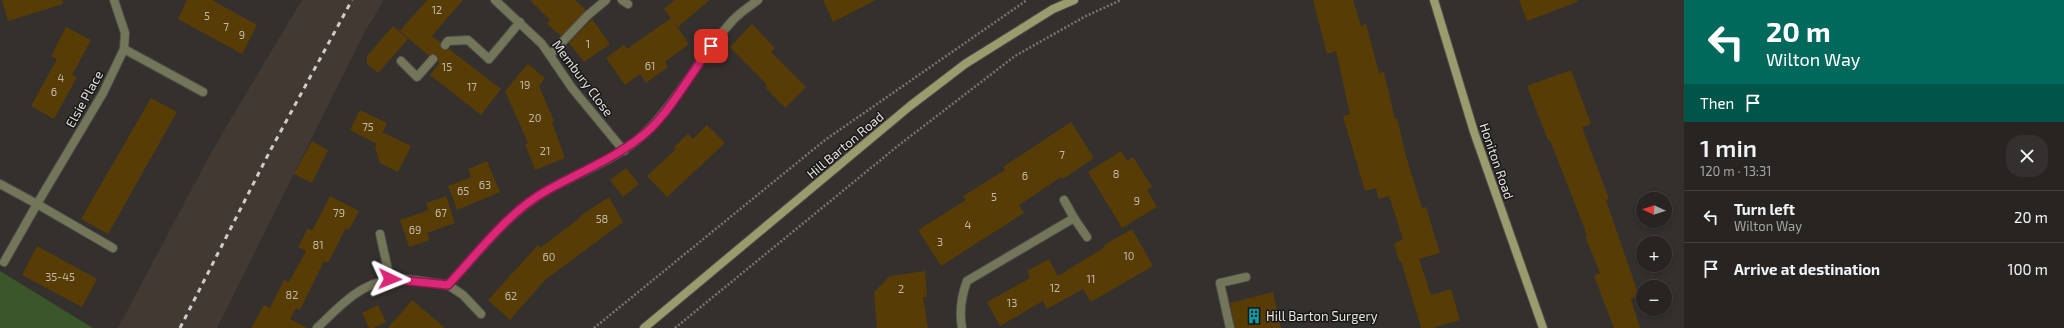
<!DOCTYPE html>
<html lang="en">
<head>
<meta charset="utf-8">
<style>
  body { margin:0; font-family:"Exo 2",sans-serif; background:#33302f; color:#f1f3f6; height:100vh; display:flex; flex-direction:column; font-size:15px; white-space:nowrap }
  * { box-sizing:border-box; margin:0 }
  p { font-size:13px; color:#a4a4a5 }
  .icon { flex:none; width:22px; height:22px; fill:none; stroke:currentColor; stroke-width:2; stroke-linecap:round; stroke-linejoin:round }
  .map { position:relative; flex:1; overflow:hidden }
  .drawer { display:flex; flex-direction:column; background:#272422; width:380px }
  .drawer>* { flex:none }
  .guide { background:#00695c; color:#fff; overflow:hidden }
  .needle { width:26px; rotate:273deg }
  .fabs { position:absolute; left:1636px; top:192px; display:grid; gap:8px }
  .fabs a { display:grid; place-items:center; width:36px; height:36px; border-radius:50%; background:#272422; box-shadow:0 2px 6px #0003,0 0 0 1px #434140; font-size:20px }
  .pin { position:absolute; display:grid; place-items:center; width:34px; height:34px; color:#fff; margin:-17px; border-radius:8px; box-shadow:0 2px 6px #0006 }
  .me { position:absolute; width:44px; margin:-22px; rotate:92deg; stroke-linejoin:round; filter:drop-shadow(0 0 3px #0008) }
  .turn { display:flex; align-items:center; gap:14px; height:84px; padding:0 16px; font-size:18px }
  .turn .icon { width:52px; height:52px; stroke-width:2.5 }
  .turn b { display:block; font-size:28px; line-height:34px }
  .then { display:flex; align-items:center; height:38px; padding:0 16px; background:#0003; gap:8px; font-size:15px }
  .round { display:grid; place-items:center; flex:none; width:42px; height:42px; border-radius:16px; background:#33302f }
  .headline { display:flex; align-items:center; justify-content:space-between; height:68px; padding:0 16px }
  h1 { font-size:24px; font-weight:600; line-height:30px }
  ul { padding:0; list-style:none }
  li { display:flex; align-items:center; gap:12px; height:52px; padding:0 16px; border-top:1px solid #434140 }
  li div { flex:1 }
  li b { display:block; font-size:15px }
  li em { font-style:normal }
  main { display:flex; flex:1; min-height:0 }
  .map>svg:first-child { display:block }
  .built { fill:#423933 }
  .green { fill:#3b5628 }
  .building { fill:#583c05 }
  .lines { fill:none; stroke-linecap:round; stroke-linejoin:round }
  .service-casing { stroke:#504d4a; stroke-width:10 }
  .minor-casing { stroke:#504d4a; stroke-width:10 }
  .secondary-casing { stroke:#504d4a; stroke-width:10 }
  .path { stroke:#787472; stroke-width:2.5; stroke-dasharray:2 2; stroke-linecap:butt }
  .service { stroke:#747659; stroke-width:8 }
  .minor { stroke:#747659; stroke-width:8 }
  .secondary { stroke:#9a9c6d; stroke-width:8 }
  .rail { stroke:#cfcbc9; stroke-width:3; stroke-dasharray:5 5; stroke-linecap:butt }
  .route-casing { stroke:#8e194d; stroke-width:10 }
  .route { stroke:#db2777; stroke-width:7 }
  .labels { text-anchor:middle; stroke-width:3; stroke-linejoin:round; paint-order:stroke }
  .number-label { font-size:11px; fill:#c2b9aa }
  .street-label { font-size:13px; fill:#e6e3e1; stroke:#1a1817 }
  .poi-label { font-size:13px; fill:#e6e3e1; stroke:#1a1817; text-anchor:start }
</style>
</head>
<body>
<main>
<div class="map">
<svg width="1684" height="328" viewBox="0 0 1684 328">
  <rect width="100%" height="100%" fill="#34302d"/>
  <path class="built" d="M302,0H384L364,33L217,328H118L213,149Z"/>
  <path class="green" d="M0,271L88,325L93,328H0Z"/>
  <g class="building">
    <path d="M2,0H62L63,4L8,21Z"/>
    <path d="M187,0H212L257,25L242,54L178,19Z"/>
    <path d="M427,0H463L432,36L440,42L441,49H449L501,89L481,115L430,75L439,64L437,55L434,54L429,56L400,31Z"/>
    <path d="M530,0H575L586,10L561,36L547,24L550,20Z"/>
    <path d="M675,0H710L678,27L664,9Z"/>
    <path d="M823,0H876L833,22Z"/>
    <path d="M1313,0H1353L1361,26L1366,24L1379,73L1384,72L1395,119L1397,118L1406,156L1422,208L1426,207L1440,253L1419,259L1431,295L1451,289L1460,320L1433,328H1421L1401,261H1399L1394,244L1403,239L1389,196L1379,199L1376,188L1365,191L1343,116L1350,114L1336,51L1327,54Z"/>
    <path d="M1519,0H1577V2L1527,21Z"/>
    <path d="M671,18L689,44L665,62L668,67L646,83L640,74L625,85L606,58L624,45L627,49Z"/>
    <path d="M592,19L610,44L584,62L569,43Z"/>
    <path d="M752,24L775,48L771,52L806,87L785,108L765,87L767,85L730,47Z"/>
    <path d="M393,26L408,39L378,73L367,64V56Z"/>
    <path d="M66,27L91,40L72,75L77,77L54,119L31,106L57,59L51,56Z"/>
    <path d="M528,64L545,78L539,86L554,121L552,122L565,158L535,170L525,144L528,143L505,91Z"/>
    <path d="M1571,70L1591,124L1582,127L1609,199L1606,200L1639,296L1631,299L1640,328H1614L1594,276L1600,273L1585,236L1587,235L1550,140H1548L1527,86Z"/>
    <path d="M151,98L177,112L108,234L81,219Z"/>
    <path d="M360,110L387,123L377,144L350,130Z"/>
    <path d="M1071,122L1094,158L1063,179L1061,177L1019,205L1024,213L941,266L918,230L966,200L963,196L1005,170L1003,167Z"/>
    <path d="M707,125L725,143L667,197L647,176L676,149L674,147L688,134L693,139Z"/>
    <path d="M382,132L411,146L398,172L380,163L375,147Z"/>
    <path d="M312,141L328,150L312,183L294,174Z"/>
    <path d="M1121,151L1127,161L1133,157L1152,187L1147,190L1157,207L1122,228L1088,172Z"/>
    <path d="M487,161L500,192L457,210L448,186L471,177L468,169Z"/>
    <path d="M626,168L639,184L623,197L610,180Z"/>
    <path d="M330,196L359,211L349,230L346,228L328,263L324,261L300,310L296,308L290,319L307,328H251L264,305L270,308L284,280L289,282L306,251L298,247L308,228L312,231Z"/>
    <path d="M446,196L455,223L427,233L430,240L409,247L400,220L429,210L426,203Z"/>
    <path d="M609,197L623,222L545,280L510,320L488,300L538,245L540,248L581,217L580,216Z"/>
    <path d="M1132,229L1153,266L1091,302L1083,289L1047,309L1043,301L1000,326L987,302L1030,278L1027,271L1049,259L1058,276L1105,247L1104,245Z"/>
    <path d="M37,246L97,279L82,307L22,275Z"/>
    <path d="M925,271L927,297H923L928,328H877L874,292L890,276Z"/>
    <path d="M1273,292L1281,328H1235L1230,303Z"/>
    <path d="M412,300L445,328H388Z"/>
    <path d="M378,305L386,322L374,328H369L362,313Z"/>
  </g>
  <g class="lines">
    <g class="service-casing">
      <g id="service">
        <path d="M622,0L628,4"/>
        <path d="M445,45L448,41L468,40L489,59"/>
        <path d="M124,49L203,92"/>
        <path d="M550,55L587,16L606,0"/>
        <path d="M401,61L417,77L433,59"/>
        <path d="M1230,328L1220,283L1246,277"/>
      </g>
    </g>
    <g class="minor-casing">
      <g id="minor">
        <path d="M495,0L542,44L572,88L624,151"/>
        <path d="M489,59L520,22"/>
        <path d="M0,184L37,204L4,262"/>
        <path d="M1064,200L1074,218L1087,237"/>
        <path d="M380,234L390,279"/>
        <path d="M113,248L37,204L103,93L124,49L125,33L114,0"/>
        <path d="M481,314L463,295L448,285C477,254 508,213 546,191C580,171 621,159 649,129C681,96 702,53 734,19C741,12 750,6 758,0"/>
        <path d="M317,328C338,308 359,284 389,280C408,277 429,283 448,285"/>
        <path d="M962,328C959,311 961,297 967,281L1074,218"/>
      </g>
    </g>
    <g class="secondary-casing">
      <g id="secondary">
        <path d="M1434,0L1474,132L1543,328"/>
        <path d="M644,328L910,106L965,64L1053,9L1074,0"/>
      </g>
    </g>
    <g class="path">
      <path d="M594,328L825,140L1027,0"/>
      <path d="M675,328L899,145L1015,56L1084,17L1121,0"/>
    </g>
    <use href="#service" class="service"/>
    <use href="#minor" class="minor"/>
    <use href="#secondary" class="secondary"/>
    <path class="rail" d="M180,328L270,151L352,0"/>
  </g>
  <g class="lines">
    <g class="route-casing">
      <path id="route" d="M390,279L448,285C477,254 508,212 546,191C581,171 617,158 648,131C670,111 693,71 711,46"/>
    </g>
    <use href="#route" class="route"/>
  </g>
  <defs>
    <g id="building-bare" transform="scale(1.2)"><path d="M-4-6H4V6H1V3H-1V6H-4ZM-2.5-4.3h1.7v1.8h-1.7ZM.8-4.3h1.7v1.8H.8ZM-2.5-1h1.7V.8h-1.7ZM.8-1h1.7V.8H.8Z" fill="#0f9aa8" stroke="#1a1817" stroke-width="2.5" paint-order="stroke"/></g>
  </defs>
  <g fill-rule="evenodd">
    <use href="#building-bare" x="1254" y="316"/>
  </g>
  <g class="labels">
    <g class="number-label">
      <text x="437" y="14">12</text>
      <text x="207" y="20">5</text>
      <text x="226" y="31">7</text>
      <text x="242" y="39">9</text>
      <text x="588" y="48">1</text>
      <text x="650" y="70">61</text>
      <text x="447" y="71">15</text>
      <text x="61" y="82">4</text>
      <text x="525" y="89">19</text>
      <text x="472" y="91">17</text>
      <text x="54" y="96">6</text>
      <text x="535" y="122">20</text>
      <text x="368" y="131">75</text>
      <text x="545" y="155">21</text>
      <text x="1062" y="159">7</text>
      <text x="1116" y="178">8</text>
      <text x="1025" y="180">6</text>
      <text x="485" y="189">63</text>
      <text x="463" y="195">65</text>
      <text x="994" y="201">5</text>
      <text x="1137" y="205">9</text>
      <text x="339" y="217">79</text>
      <text x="441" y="217">67</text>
      <text x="602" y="223">58</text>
      <text x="968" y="229">4</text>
      <text x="415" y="234">69</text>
      <text x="940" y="246">3</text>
      <text x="318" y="249">81</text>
      <text x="1129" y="260">10</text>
      <text x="549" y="261">60</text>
      <text x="60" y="281">35-45</text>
      <text x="1091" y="283">11</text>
      <text x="1055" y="292">12</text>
      <text x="901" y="293">2</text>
      <text x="292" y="299">82</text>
      <text x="511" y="300">62</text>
      <text x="1012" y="307">13</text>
    </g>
    <g class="street-label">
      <text transform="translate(583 78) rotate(53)" y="5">Membury Close</text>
      <text transform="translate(84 99) rotate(-61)" y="5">Elsie Place</text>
      <text transform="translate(845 145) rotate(-40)" y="5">Hill Barton Road</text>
      <text transform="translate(1497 161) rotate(71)" y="5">Honiton Road</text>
    </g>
    <g class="poi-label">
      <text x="1266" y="321">Hill Barton Surgery</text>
    </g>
  </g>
</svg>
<div class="fabs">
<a><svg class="needle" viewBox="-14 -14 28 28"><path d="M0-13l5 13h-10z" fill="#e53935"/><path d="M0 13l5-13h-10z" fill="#a4a4a5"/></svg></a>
<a>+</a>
<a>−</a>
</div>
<div class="pin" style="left:711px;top:46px;background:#d93025"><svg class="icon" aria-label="arrive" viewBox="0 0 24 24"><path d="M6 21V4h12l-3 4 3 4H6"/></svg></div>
<svg class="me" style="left:390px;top:279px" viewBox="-20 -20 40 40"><path d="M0-17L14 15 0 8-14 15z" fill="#db2777" stroke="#fff" stroke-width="4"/></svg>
</div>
<section class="drawer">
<div class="guide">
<div class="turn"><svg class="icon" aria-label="left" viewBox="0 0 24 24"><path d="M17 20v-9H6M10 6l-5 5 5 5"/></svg><div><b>20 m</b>Wilton Way</div></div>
<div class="then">Then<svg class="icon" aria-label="arrive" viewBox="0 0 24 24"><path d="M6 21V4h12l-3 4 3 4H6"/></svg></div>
</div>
<div class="headline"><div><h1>1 min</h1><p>120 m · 13:31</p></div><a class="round"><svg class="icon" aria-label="close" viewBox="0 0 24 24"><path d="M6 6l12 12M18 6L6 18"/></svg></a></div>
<ul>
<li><svg class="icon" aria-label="left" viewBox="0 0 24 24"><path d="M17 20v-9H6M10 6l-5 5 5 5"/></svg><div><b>Turn left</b><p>Wilton Way</p></div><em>20 m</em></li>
<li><svg class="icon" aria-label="arrive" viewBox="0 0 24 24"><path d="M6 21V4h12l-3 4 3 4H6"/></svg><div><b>Arrive at destination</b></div><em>100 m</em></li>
</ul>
</section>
</main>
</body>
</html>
